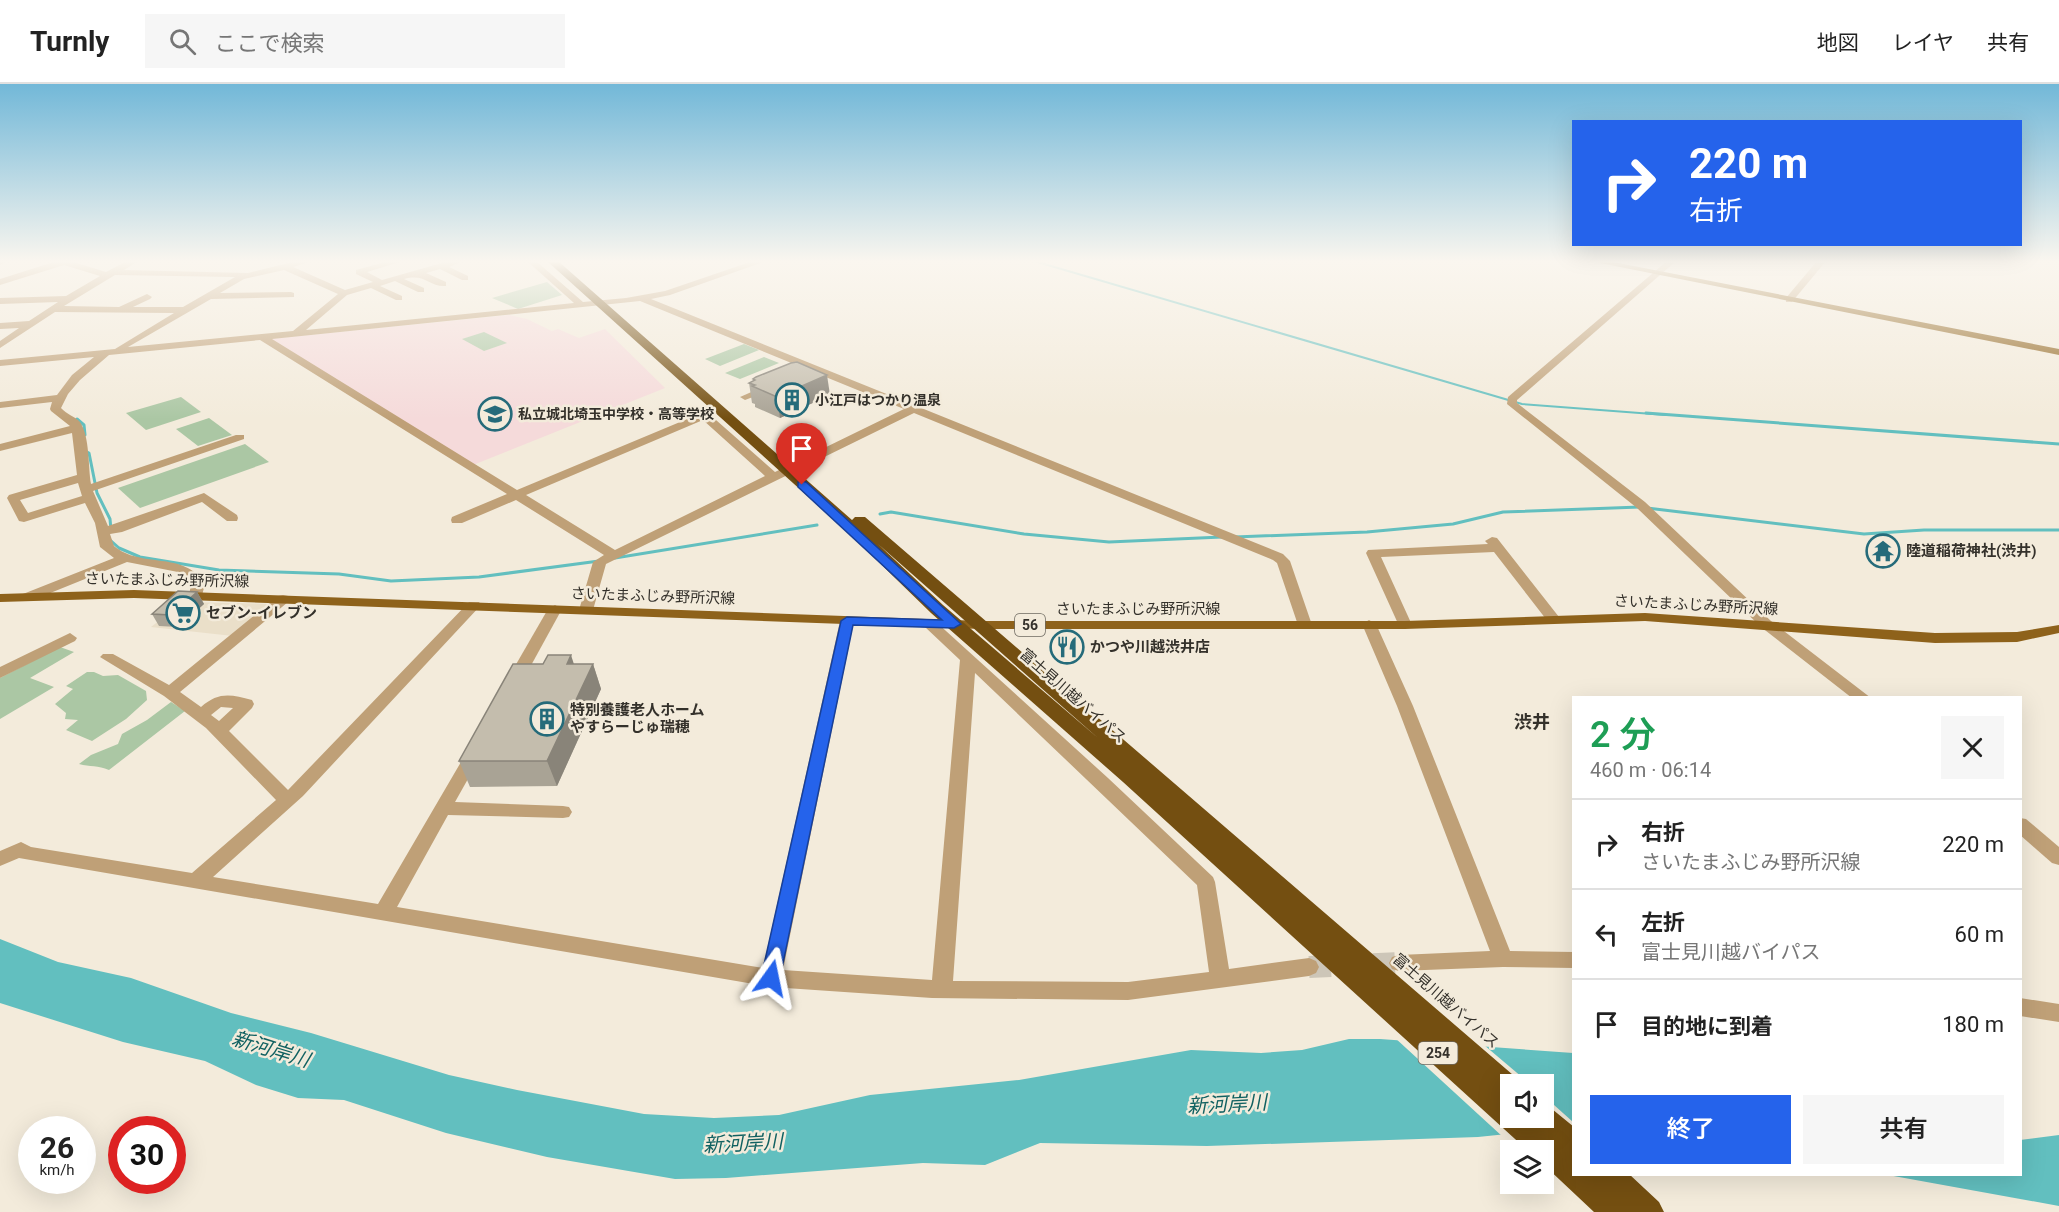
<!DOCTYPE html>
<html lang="ja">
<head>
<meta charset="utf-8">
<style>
  body { margin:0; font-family:Roboto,"Noto Sans JP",sans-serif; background:#f6f6f6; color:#222; height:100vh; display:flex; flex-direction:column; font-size:22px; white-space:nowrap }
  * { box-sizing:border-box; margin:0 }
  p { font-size:20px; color:#767676 }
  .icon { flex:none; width:33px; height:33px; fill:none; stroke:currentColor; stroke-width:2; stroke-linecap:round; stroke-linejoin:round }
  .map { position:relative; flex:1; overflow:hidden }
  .sheet { position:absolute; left:1572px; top:612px; width:450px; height:480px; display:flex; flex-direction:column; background:#fff; border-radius:0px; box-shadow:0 6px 24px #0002 }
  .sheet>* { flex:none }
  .top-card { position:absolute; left:1572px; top:36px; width:450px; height:126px; border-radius:0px; box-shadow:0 6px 24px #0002; background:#2563eb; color:#fff; overflow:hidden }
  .fabs { position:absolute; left:1500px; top:990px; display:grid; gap:12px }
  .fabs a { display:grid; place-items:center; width:54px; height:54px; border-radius:0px; background:#fff; box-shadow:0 6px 24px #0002; font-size:30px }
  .speed { position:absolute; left:18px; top:1032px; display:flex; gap:12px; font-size:30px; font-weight:700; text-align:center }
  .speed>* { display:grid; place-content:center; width:78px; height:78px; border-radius:50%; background:#fff; box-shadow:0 6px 24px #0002; line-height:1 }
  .speed small { font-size:15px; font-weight:400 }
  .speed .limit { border:9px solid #d22; background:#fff; color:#111 }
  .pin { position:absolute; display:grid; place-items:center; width:51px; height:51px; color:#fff; margin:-62px -26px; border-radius:50% 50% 50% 0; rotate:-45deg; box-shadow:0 0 6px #0007 }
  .pin .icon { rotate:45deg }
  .me { position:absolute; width:66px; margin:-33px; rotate:12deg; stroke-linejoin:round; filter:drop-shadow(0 0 4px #0008) }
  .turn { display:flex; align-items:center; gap:21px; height:126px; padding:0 18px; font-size:27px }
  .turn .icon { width:78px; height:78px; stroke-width:2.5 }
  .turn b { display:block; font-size:42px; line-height:51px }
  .round { display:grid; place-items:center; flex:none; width:63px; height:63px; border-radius:0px; background:#f6f6f6 }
  .summary { display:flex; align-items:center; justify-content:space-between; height:102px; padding:0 18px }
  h1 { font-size:36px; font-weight:600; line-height:45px; color:#1e9e55 }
  .action { display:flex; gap:12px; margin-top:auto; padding:12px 18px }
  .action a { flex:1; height:69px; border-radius:0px; background:#2563eb; color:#fff; font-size:24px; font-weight:600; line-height:69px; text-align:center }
  .action a+a { background:#f6f6f6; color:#222 }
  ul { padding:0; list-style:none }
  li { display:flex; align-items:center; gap:18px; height:90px; padding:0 18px; border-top:2px solid #e0e0e0 }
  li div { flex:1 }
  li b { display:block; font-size:22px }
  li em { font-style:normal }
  header { display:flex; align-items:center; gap:36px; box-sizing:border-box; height:84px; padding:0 30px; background:#fff; border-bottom:2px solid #e0e0e0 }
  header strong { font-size:28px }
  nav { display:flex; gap:33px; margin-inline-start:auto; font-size:21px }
  .search { width:420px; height:54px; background:#f6f6f6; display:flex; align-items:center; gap:15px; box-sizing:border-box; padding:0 21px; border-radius:0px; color:#767676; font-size:22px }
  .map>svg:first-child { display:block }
  .built { fill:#eadfc9 }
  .education { fill:#f5dada }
  .green { fill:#abc7a4 }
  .water { fill:#62bfbf; fill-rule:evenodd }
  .pier { fill:#f3ebdb }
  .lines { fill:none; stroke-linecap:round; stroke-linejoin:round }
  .stream-far1 { stroke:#62bfbf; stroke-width:2 }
  .stream { stroke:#62bfbf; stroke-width:3 }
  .canal { fill:#62bfbf; fill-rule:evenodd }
  .minor-tunnel { stroke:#cdc6b8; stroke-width:22; stroke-dasharray:22 10; stroke-linecap:butt }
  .minor { fill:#bfa077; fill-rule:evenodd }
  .major { fill:#8e621b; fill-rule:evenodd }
  .highway { fill:#744f11; fill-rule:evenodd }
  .wall { fill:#a9a395 }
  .shaded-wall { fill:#898479 }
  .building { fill:#c4bdad; stroke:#898479; stroke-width:1.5 }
  .route { fill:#2563eb; stroke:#184099; stroke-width:1.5 }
  .labels { text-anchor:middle; stroke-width:5; stroke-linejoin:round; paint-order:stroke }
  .far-poi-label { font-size:14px; font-weight:bold; fill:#34312b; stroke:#f3ebdb; text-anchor:start }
  .shield { fill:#f3ebdb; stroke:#6d6960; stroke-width:1.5 }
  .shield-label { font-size:14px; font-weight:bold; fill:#34312b }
  .poi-label { font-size:15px; font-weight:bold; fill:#34312b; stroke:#f3ebdb; text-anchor:start }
  .street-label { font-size:15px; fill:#34312b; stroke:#f3ebdb }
  .quarter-label { font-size:18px; font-weight:bold; fill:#34312b; stroke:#f3ebdb }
  .near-water-label { font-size:20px; font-style:italic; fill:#116161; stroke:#f3ebdb }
</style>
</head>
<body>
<header>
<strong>Turnly</strong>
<div class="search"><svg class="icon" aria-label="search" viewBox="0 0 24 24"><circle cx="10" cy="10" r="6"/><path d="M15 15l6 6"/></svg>ここで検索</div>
<nav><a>地図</a><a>レイヤ</a><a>共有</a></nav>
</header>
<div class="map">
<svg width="2059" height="1128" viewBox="0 0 2059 1128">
  <rect width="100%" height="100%" fill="#f3ebdb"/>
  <path class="built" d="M183,518L273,520L233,552L151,543Z"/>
  <path class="education" d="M509,231L527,235L552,247L558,245L579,254L605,245L665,304L473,381L269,255Z"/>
  <g class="green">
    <path d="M547,198L562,211L518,225L492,214Z"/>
    <path d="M484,248L507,259L484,267L462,255Z"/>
    <path d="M744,260L759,266L720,282L705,275Z"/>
    <path d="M764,273L779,279L740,295L725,289Z"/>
    <path d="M181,313L201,328L146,346L126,329Z"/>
    <path d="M209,334L232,351L198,362L176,345Z"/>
    <path d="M245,360L269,378L140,424L118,404Z"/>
    <path d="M60,563L74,568L30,594L54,603L0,635V594Z"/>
    <path d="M87,588H94L103,592L118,591L146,607L147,616L126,635L92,657L66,646L78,636L65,635L66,629L55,620L73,605L66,602Z"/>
    <path d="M171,618L185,627L109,686C98,681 90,683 79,680L91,671L118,660L122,650L147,636Z"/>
  </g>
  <g class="water">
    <path d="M0,855L58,878L131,894L231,929L311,949L449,991L517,1006L644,1030L714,1034L779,1031L870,1011L1019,996L1191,966L1261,969L1302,966L1349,955H1380L1573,969V1043L1478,1053L1207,1062L1040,1059L985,1081L923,1079L726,1094L675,1095L547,1073L446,1049L344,1016L298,1014L256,1001L205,977L123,958L0,919ZM1510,1000H1544V1034H1510Z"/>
    <path d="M2021,1059L2059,1068V1122L1888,1091L2020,1090Z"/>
  </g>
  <path class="pier" d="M1394,953L1484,961L1530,1000H1510V1034H1544V1012L1573,1038L1574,1046L1503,1053Z"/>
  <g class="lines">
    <path class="stream-far1" d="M1034,177L1522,320L1666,331"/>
    <g class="stream">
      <path d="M1646,329L2059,360"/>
      <path d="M77,335L84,341L85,351"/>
      <path d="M85,367L89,369L97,409L110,435L111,446"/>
      <path d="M1647,424L1864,450L1924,446H2059"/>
      <path d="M880,430L891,428L1024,450L1109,458L1222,453"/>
      <path d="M1235,453L1367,448L1453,440L1503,428L1640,423"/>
      <path d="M110,456L119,464L140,473L219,486L339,490L391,497L479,493L599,477"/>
      <path d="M615,474L817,441"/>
    </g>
    <path class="canal" d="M2059,1051V1071L2020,1076V1056Z"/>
    <path class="minor-tunnel" d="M1309,883L1399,879"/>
    <g class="minor">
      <path d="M0,177H8L0,181Z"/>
      <path d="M57,177H70L106,188L127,177H138L124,186L248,189L297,177H312L293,183L345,206L373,198L356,190V186L389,177H403L367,188L382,196L449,177H463L449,183L468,192V196H462L440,185L426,189L446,198V202C428,203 426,189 404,195L424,204V208H418L395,197L380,202L402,212V216H396L371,204L347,211L306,246L574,219L527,177H536L583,218L626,214L665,207L753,177H766L670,211L651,215L1283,470L1290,477L1312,541L1305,545L1298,541L1277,479L1273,476L914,329L606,480L593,526L591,529H581L579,526L593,478L604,471L516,416L462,439H452L451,436L452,433L507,410L260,256L109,271L80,296L68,310L61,324C66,330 76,333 80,338C90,353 88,382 91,400L236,351H244V355L93,407L108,442L204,409L237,431L238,434L237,437H227L202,418L122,448L110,450L114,462C141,485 184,466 205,500L201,515H191L189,512L191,500L188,494L178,488L127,478L33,516H23L21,513L23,510L114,474L100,463L95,439L85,419L24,438L19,437L7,414L9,411L77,391L72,349L0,367V360L70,342L51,327L50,325L52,318L0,324V318L57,311L72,291L94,273L0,282V276L115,265L174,229L55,228L0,264V257L19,244L0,245V239L29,237L58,218L0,220V214L66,212L100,192L64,181L0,201V195ZM284,186L338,210L293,247L128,263L211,215L294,213V209L291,208L220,209L244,195ZM115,191L235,193L183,223H133L150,215L152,213L147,210L119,223L64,222ZM640,217L904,325L775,388L708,329L704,328L517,406L272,255ZM703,336L765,392L615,466L526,411ZM78,399L82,412L28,429L20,416Z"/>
      <path d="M1667,177H1676L1517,316V319L1645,418L1771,537L1871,614H1852L1761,543L1637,424L1507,320L1508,313Z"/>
      <path d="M1817,177H1826L1792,218H1786V214Z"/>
      <path d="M770,300L775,303L774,305L745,316L740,313Z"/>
      <path d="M1492,453L1497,454L1559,533L1561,536L1559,539H1549L1494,468L1381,473L1412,541L1405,545L1400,544L1366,469L1368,466L1488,460L1485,457Z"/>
      <path d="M283,511L288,512L290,515L288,518L180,608L201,623C218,608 230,610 252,616L254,620L252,624L229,647L288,706L469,518H479L481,521L303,712L213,793L378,820L468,666H480L482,670L455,718L563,722L569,723L572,728L569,733L563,734L448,731L397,823L763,884L840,537L847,533L854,537L783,886L932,896L960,576L925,543L923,540L930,536L935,537L1108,694L1213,793L1215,798L1229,885L1309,874L1316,877L1319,883L1316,889L1309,892L1128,916L932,914L771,903L19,774L0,782V767L21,758L31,763L192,789L276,716L206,644L164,612L100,573L103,570H113L169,601L278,512ZM975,589L1197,801L1209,888L1128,898L953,897ZM221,623L233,624L219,637L211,631Z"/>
      <path d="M555,521L562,525L523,596L520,600H510L507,596L548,525Z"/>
      <path d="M1369,536L1376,540L1413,622L1510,867L1574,868V884L1503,883L1399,887L1392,885L1389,879L1392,873L1399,871L1490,867L1397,622L1362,540Z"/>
      <path d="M70,549L77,554L75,557L0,594V583Z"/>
      <path d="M2020,734L2026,735L2059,763V781L2052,779L2020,751Z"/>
      <path d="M2020,914L2059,920V938L2020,932Z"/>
    </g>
    <g class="major">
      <path d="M1590,177H1608L2059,265V271Z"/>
      <path d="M134,506L981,537H1405L1645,529L1935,549L2017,548L2059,541V549L2017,558L1935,559L1645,537L1405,545H981L134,514L0,518V510Z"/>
    </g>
    <path class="highway" d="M547,177H558L852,436L855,433H865L1520,997L1521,1000H1510V1034H1544V1022L1552,1025L1574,1043V1090H1629L1659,1118L1664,1128H1594L1544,1081V1066H1527L1123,698L931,529L855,455ZM878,460L1098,654L943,521Z"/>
  </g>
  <g class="wall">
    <path d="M753,295L830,311L780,334L755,323V320L752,319L749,299L753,297Z"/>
    <path d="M197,508L204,520L178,543L159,542L152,530Z"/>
    <path d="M574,580H593L601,605L557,702L470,703L459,677Z"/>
  </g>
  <g class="shaded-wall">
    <path d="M827,291L830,311L780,334L777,313Z"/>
    <path d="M197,508L204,520L178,543L171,531Z"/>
    <path d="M571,571L579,596L567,580Z"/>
    <path d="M593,580L601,605L557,702L547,677Z"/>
  </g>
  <g class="building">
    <path d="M797,278L827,291L777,313L752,302L755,301L749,299L755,296L753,295L756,293L791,279Z"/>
    <path d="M178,507L197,508L171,531L152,530Z"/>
    <path d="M548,571H571L567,580H593L547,677H459L513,580H543Z"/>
  </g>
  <linearGradient id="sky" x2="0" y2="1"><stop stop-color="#72b8d8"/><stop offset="0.53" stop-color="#faf6ef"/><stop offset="1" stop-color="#faf6ef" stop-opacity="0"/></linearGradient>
  <rect width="2059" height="335" fill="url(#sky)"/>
  <path class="route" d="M802,397L806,398L961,540L954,544L853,541L780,894L777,900L771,902L764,900L761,894L841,537L847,533L942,536L798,403V398Z"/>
  <defs>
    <g id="building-ring" transform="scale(1.725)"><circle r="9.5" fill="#f3ebdb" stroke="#256b7a" stroke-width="1.5"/><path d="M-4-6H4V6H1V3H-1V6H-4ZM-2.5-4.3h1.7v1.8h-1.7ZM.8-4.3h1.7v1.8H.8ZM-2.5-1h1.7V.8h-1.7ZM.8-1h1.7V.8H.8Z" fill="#256b7a"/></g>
    <g id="school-ring" transform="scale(1.725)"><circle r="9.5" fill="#f3ebdb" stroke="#256b7a" stroke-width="1.5"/><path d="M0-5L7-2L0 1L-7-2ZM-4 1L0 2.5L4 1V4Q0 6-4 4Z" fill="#256b7a"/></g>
    <g id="temple-ring" transform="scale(1.725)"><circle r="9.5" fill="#f3ebdb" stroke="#256b7a" stroke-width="1.5"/><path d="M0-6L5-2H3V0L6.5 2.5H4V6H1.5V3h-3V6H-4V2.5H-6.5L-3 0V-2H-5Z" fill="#256b7a"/></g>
    <g id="supermarket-ring" transform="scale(1.725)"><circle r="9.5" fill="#f3ebdb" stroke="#256b7a" stroke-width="1.5"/><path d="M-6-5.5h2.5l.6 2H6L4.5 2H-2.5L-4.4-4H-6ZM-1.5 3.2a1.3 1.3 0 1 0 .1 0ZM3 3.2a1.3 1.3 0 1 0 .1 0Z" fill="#256b7a"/></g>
    <g id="restaurant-ring" transform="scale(1.725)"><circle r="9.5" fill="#f3ebdb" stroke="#256b7a" stroke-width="1.5"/><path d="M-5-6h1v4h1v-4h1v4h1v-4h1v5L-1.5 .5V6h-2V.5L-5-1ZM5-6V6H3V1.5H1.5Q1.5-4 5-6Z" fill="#256b7a"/></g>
  </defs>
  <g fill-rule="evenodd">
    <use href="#building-ring" x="792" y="316"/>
    <use href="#school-ring" x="495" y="330"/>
    <use href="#temple-ring" x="1883" y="467"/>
    <use href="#supermarket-ring" x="183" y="529"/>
    <use href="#restaurant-ring" x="1067" y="563"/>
    <use href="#building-ring" x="547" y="635"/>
  </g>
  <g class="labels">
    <g class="far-poi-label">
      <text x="815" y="321">小江戸はつかり温泉</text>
      <text x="518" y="335">私立城北埼玉中学校・高等学校</text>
    </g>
    <g class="shield">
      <rect x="1015" y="530" width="30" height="22" rx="4.5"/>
      <rect x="1418.5" y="958" width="39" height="22" rx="4.5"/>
    </g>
    <g class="shield-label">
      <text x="1030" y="546">56</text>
      <text x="1438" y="974">254</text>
    </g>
    <g class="poi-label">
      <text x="1906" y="472">陸道稲荷神社(渋井)</text>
      <text x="206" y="534">セブン-イレブン</text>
      <text x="1090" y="568">かつや川越渋井店</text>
      <text x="570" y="631">特別養護老人ホーム<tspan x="570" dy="17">やすらーじゅ瑞穂</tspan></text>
    </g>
    <g class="street-label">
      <text transform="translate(167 496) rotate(1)" y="5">さいたまふじみ野所沢線</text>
      <text transform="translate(653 512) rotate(2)" y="5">さいたまふじみ野所沢線</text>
      <text transform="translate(1696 521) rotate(3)" y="5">さいたまふじみ野所沢線</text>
      <text x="1138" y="530">さいたまふじみ野所沢線</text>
      <text transform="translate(1073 612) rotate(41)" y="5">富士見川越バイパス</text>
      <text transform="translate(1446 917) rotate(41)" y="5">富士見川越バイパス</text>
    </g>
    <g class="quarter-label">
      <text x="1532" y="644">渋井</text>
    </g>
    <g class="near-water-label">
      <text transform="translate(271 965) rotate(17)" y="7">新河岸川</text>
      <text transform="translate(1227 1020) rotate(-3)" y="7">新河岸川</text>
      <text transform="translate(743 1059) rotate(-3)" y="7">新河岸川</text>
    </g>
  </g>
</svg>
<div class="fabs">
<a><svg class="icon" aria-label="sound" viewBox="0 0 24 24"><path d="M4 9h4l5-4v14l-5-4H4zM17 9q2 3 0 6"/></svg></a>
<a><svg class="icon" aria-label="layers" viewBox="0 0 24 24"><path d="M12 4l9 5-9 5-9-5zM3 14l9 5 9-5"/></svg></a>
</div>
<div class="speed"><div>26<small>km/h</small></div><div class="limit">30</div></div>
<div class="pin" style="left:802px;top:401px;background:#d93025"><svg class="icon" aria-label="arrive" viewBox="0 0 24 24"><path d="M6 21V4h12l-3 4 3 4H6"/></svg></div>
<svg class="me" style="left:771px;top:894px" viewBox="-20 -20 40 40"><path d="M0-17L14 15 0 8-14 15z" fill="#2563eb" stroke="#fff" stroke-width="4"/></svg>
<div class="top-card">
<div class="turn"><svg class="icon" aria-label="right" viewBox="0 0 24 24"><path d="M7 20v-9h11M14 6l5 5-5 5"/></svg><div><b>220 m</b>右折</div></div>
</div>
<section class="sheet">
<div class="summary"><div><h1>2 分</h1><p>460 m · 06:14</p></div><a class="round"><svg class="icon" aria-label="close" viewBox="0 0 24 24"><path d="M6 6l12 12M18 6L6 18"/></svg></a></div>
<ul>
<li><svg class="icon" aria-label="right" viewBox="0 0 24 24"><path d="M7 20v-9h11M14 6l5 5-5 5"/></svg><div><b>右折</b><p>さいたまふじみ野所沢線</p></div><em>220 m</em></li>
<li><svg class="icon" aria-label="left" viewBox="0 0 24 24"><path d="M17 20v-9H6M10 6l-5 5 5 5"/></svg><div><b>左折</b><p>富士見川越バイパス</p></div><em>60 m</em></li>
<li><svg class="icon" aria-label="arrive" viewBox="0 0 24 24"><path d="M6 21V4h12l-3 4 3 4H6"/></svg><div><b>目的地に到着</b></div><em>180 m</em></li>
</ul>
<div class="action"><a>終了</a><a>共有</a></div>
</section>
</div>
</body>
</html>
